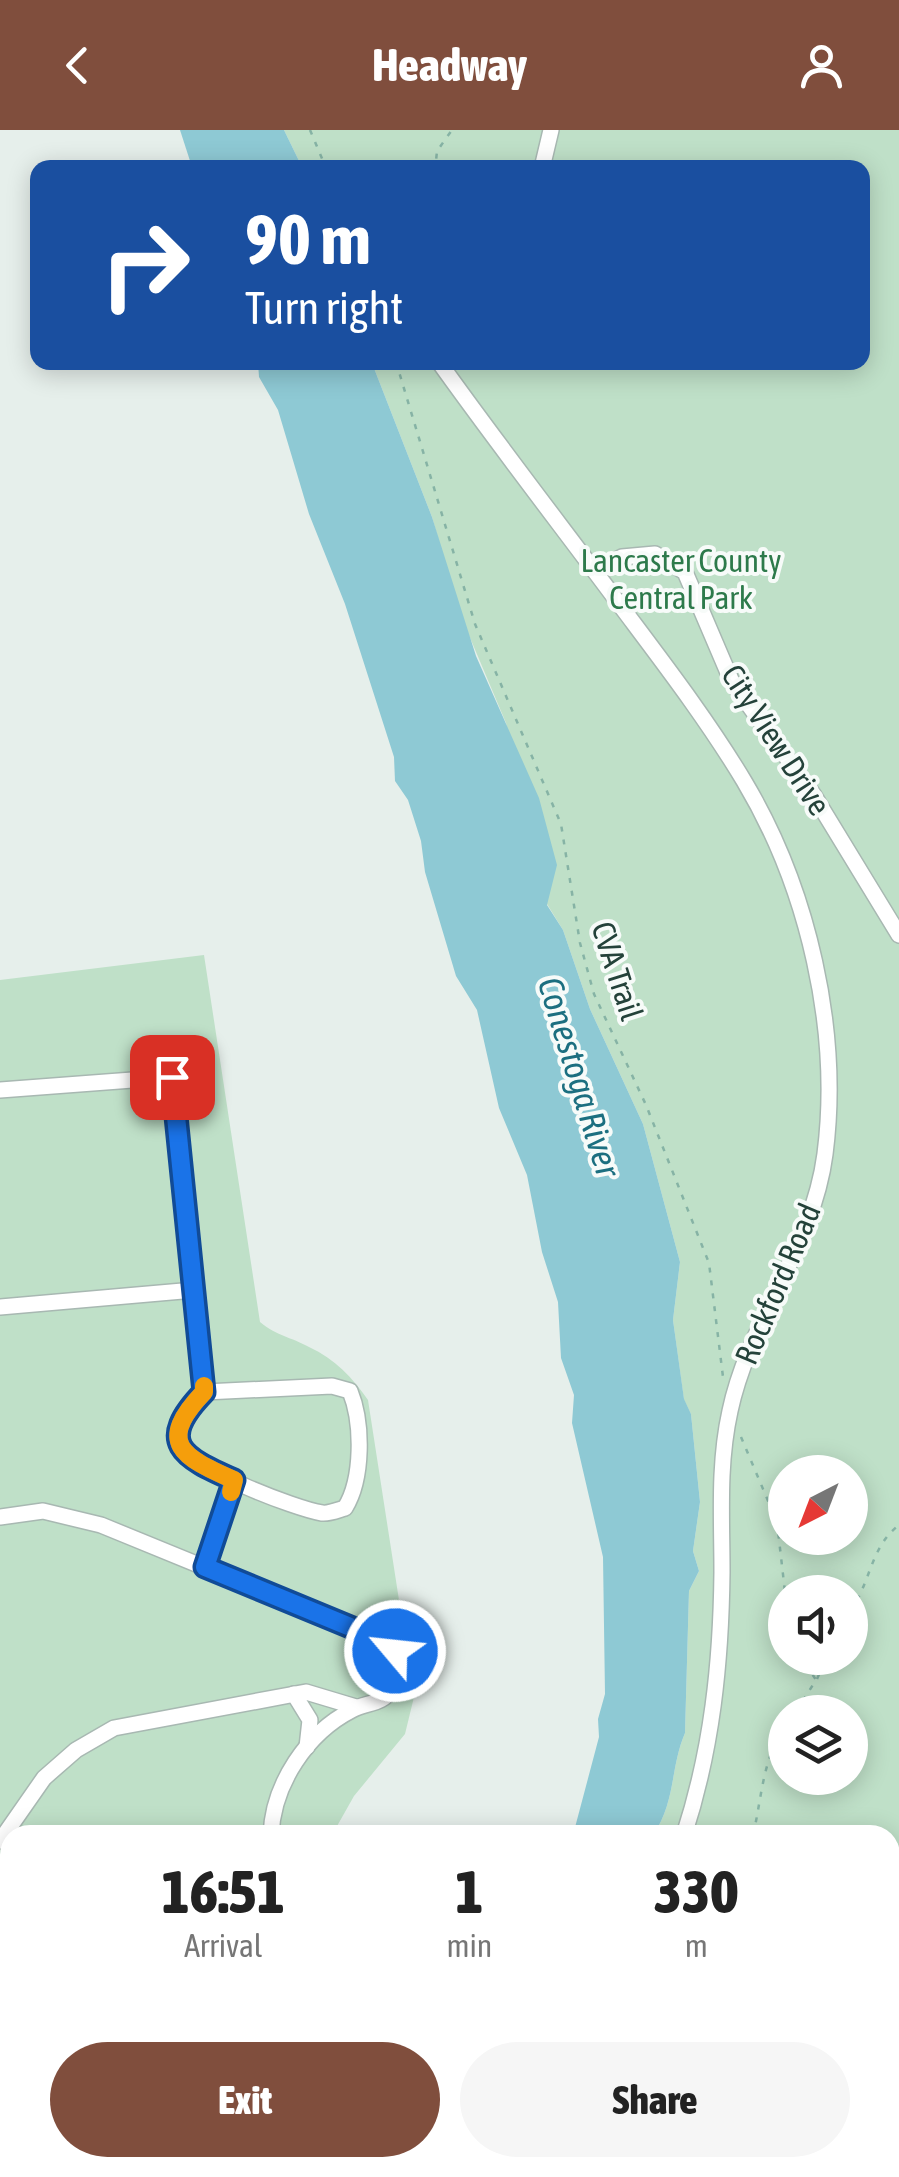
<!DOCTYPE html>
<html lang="en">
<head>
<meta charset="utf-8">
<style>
  body { margin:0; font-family:"Asap Condensed",sans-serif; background:#f6f6f6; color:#222; height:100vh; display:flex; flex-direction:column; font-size:38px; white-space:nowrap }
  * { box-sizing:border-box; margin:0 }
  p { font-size:32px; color:#767676 }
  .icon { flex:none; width:55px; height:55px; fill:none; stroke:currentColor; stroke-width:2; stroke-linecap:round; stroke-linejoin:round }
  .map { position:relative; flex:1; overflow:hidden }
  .side { position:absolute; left:0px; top:1695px; width:900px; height:352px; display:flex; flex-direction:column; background:#fff; border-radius:30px 30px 0 0; box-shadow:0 5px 25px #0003 }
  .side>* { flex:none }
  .guide { position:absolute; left:30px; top:30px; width:840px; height:210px; border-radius:20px; box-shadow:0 5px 25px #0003; background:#1a4fa0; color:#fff; overflow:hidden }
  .needle { width:65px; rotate:222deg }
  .buttons { position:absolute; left:768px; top:1325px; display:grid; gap:20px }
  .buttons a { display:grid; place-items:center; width:100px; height:100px; border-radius:50%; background:#fff; box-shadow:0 5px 25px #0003; font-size:50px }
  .pin { position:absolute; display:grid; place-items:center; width:85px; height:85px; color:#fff; margin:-42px; border-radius:20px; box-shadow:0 5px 15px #0006 }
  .me { position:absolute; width:110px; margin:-55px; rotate:298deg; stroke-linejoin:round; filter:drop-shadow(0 0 8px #0008) }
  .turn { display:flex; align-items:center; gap:35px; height:210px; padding:0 50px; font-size:45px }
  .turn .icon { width:130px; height:130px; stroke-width:2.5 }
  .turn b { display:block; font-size:70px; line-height:85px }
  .eta { display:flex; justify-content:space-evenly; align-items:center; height:170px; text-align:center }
  .eta b { font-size:60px; font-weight:800; line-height:70px }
  .button { display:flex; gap:20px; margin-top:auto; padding:20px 50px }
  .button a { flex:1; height:115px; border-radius:60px; background:#804e3d; color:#fff; font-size:40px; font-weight:800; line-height:115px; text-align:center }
  .button a+a { background:#f6f6f6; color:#222 }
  header { display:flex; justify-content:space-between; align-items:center; height:130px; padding:0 50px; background:#804e3d; color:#fff; font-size:45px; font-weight:800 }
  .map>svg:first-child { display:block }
  .green { fill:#bfe0c8; fill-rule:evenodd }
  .water { fill:#8ec9d4 }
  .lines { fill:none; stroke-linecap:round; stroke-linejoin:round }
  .minor-casing { stroke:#a8b8b2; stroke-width:18 }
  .path { stroke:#86b3a5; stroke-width:2.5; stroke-dasharray:5 8; stroke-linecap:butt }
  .minor { stroke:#fff; stroke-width:15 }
  .route-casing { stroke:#114b97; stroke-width:25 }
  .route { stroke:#1a73e8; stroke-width:18 }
  .slow { stroke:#f59e0b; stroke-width:18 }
  .labels { text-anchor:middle; stroke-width:8; stroke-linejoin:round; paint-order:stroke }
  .park-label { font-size:32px; fill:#2d7a4b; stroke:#f7fbf9 }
  .street-label { font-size:32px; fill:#24423a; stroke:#f7fbf9 }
  .water-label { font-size:35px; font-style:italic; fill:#1c6f80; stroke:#f7fbf9 }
</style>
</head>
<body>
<header><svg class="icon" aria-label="back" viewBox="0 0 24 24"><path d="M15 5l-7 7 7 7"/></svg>Headway<svg class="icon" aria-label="person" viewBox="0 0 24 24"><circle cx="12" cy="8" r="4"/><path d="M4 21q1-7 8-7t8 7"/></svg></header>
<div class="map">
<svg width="899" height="2047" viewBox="0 0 899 2047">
  <rect width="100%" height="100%" fill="#e6efeb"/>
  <g class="green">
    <path d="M284,0H899V2047H576L577,2038H890V1705H653C676,1672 670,1638 685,1603L689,1461L699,1441L693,1421L700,1372L691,1284L684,1270L673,1190L680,1132L643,994L590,879L563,800L547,774L506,593L460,484L432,387L372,233L862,232V38L302,37ZM785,1342H850V1408H785ZM785,1462H850V1528H785ZM785,1582H850V1648H785Z"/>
    <path d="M204,825L260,1192C277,1206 291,1207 309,1217C335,1229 353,1248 368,1270L414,1567L405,1604L354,1666L332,1705H10V2015L0,2012V850Z"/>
    <path d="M82,2038H348L347,2047H113Z"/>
  </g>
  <g class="water">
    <path d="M180,0H284L302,37H192Z"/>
    <path d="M258,233H372L432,387L476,526L539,668L557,735L547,775L563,800L590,879L643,994L680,1132L673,1190L684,1269L691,1284L700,1372L693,1421L699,1441L689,1461L685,1603C670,1638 676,1672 653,1705H573L599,1607L598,1589L605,1564L603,1427L572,1293L574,1265L561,1228L558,1172L542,1122L527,1045L499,978L477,880L456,846L425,742L421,711L408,670L395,651L394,627L345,474L309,384L278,280L259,247Z"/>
    <path d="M473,2038H577L576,2047H472Z"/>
  </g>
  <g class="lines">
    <g class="minor-casing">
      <g id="minor">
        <path d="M542,38L551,0"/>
        <path d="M439,232C499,316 562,397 623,479C665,535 708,591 744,651C808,758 841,900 825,1024C813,1117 749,1191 730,1281C718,1335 722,1388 722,1442C721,1533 712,1619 684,1705"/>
        <path d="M595,441L622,427L655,424L685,442L732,552L813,664L899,805"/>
        <path d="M0,960L172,947L205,1262"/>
        <path d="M0,1177L194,1160"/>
        <path d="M332,1256L350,1261C363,1293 363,1349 345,1378C338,1380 329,1384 322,1383C296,1379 187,1337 178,1314C170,1292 191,1275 205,1262Z"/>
        <path d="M0,1387L43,1381L101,1395L377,1508L395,1521C397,1535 399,1546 392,1559C382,1575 367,1572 352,1580C307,1603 273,1654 271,1705"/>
        <path d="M205,1437L234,1350"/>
        <path d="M294,1564L310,1590L307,1617"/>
        <path d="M0,1711L44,1648L76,1620L114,1598L306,1562L356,1577"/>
        <path d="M0,1894L10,1903"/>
        <path d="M842,2038L843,2047"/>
        <path d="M606,2047L607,2038"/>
      </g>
    </g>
    <g class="path">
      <path d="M310,0L326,38"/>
      <path d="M428,38L436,31L437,21L452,0"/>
      <path d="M396,232L475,494L561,694L580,813L594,864L646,975L709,1133L723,1247"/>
      <path d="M741,1307L777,1392L785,1462"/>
      <path d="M850,1481C871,1453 870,1417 899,1395"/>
      <path d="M817,1549L826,1528"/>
      <path d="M796,1582L816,1550L802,1528"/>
      <path d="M753,1705C762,1668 762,1629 785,1598"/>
      <path d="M890,1759L899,1750"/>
      <path d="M890,2008L899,2012"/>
      <path d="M890,2020L899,2018"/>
      <path d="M670,2038L674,2047"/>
      <path d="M698,2038L699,2047"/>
      <path d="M750,2038L756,2047"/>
      <path d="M783,2038L785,2047"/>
      <path d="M799,2038L810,2047"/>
      <path d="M878,2038L899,2043"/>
      <path d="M726,2047L729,2038"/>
      <path d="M822,2047L823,2038"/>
    </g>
    <use href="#minor" class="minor"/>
  </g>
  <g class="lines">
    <g class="route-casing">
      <path id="route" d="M172,947L204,1262C155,1313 182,1327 234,1350L205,1437L377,1508L395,1521"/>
    </g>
    <use href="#route" class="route"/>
    <path class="slow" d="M204,1256V1262C155,1313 182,1327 234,1350L231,1362"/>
  </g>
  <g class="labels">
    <g class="park-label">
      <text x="681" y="442">Lancaster County<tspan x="681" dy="37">Central Park</tspan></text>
    </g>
    <g class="street-label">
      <text transform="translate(776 610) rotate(57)" y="11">City View Drive</text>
      <text transform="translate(617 841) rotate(72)" y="11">CVA Trail</text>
      <text transform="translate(778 1154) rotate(-67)" y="11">Rockford Road</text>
    </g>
    <g class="water-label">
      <text transform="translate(579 947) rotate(73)" y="12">Conestoga River</text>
    </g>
  </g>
</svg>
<div class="buttons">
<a><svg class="needle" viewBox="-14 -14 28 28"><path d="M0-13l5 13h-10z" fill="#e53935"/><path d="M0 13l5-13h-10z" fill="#767676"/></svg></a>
<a><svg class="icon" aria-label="sound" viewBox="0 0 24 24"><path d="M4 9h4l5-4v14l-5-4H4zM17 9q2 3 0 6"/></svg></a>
<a><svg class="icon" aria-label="layers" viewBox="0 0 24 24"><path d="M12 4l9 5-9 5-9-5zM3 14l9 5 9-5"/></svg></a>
</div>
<div class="pin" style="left:172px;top:947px;background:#d93025"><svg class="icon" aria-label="arrive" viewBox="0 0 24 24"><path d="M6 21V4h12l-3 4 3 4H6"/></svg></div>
<svg class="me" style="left:395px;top:1521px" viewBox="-20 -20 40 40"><circle r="17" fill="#1a73e8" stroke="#fff" stroke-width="3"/><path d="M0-11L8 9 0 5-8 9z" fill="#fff"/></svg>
<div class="guide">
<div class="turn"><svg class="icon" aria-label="right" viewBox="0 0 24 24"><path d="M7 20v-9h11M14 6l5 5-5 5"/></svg><div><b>90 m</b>Turn right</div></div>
</div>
<section class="side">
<div class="eta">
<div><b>16:51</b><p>Arrival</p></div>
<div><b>1</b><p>min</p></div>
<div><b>330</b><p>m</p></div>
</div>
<div class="button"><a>Exit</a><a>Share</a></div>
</section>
</div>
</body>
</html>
